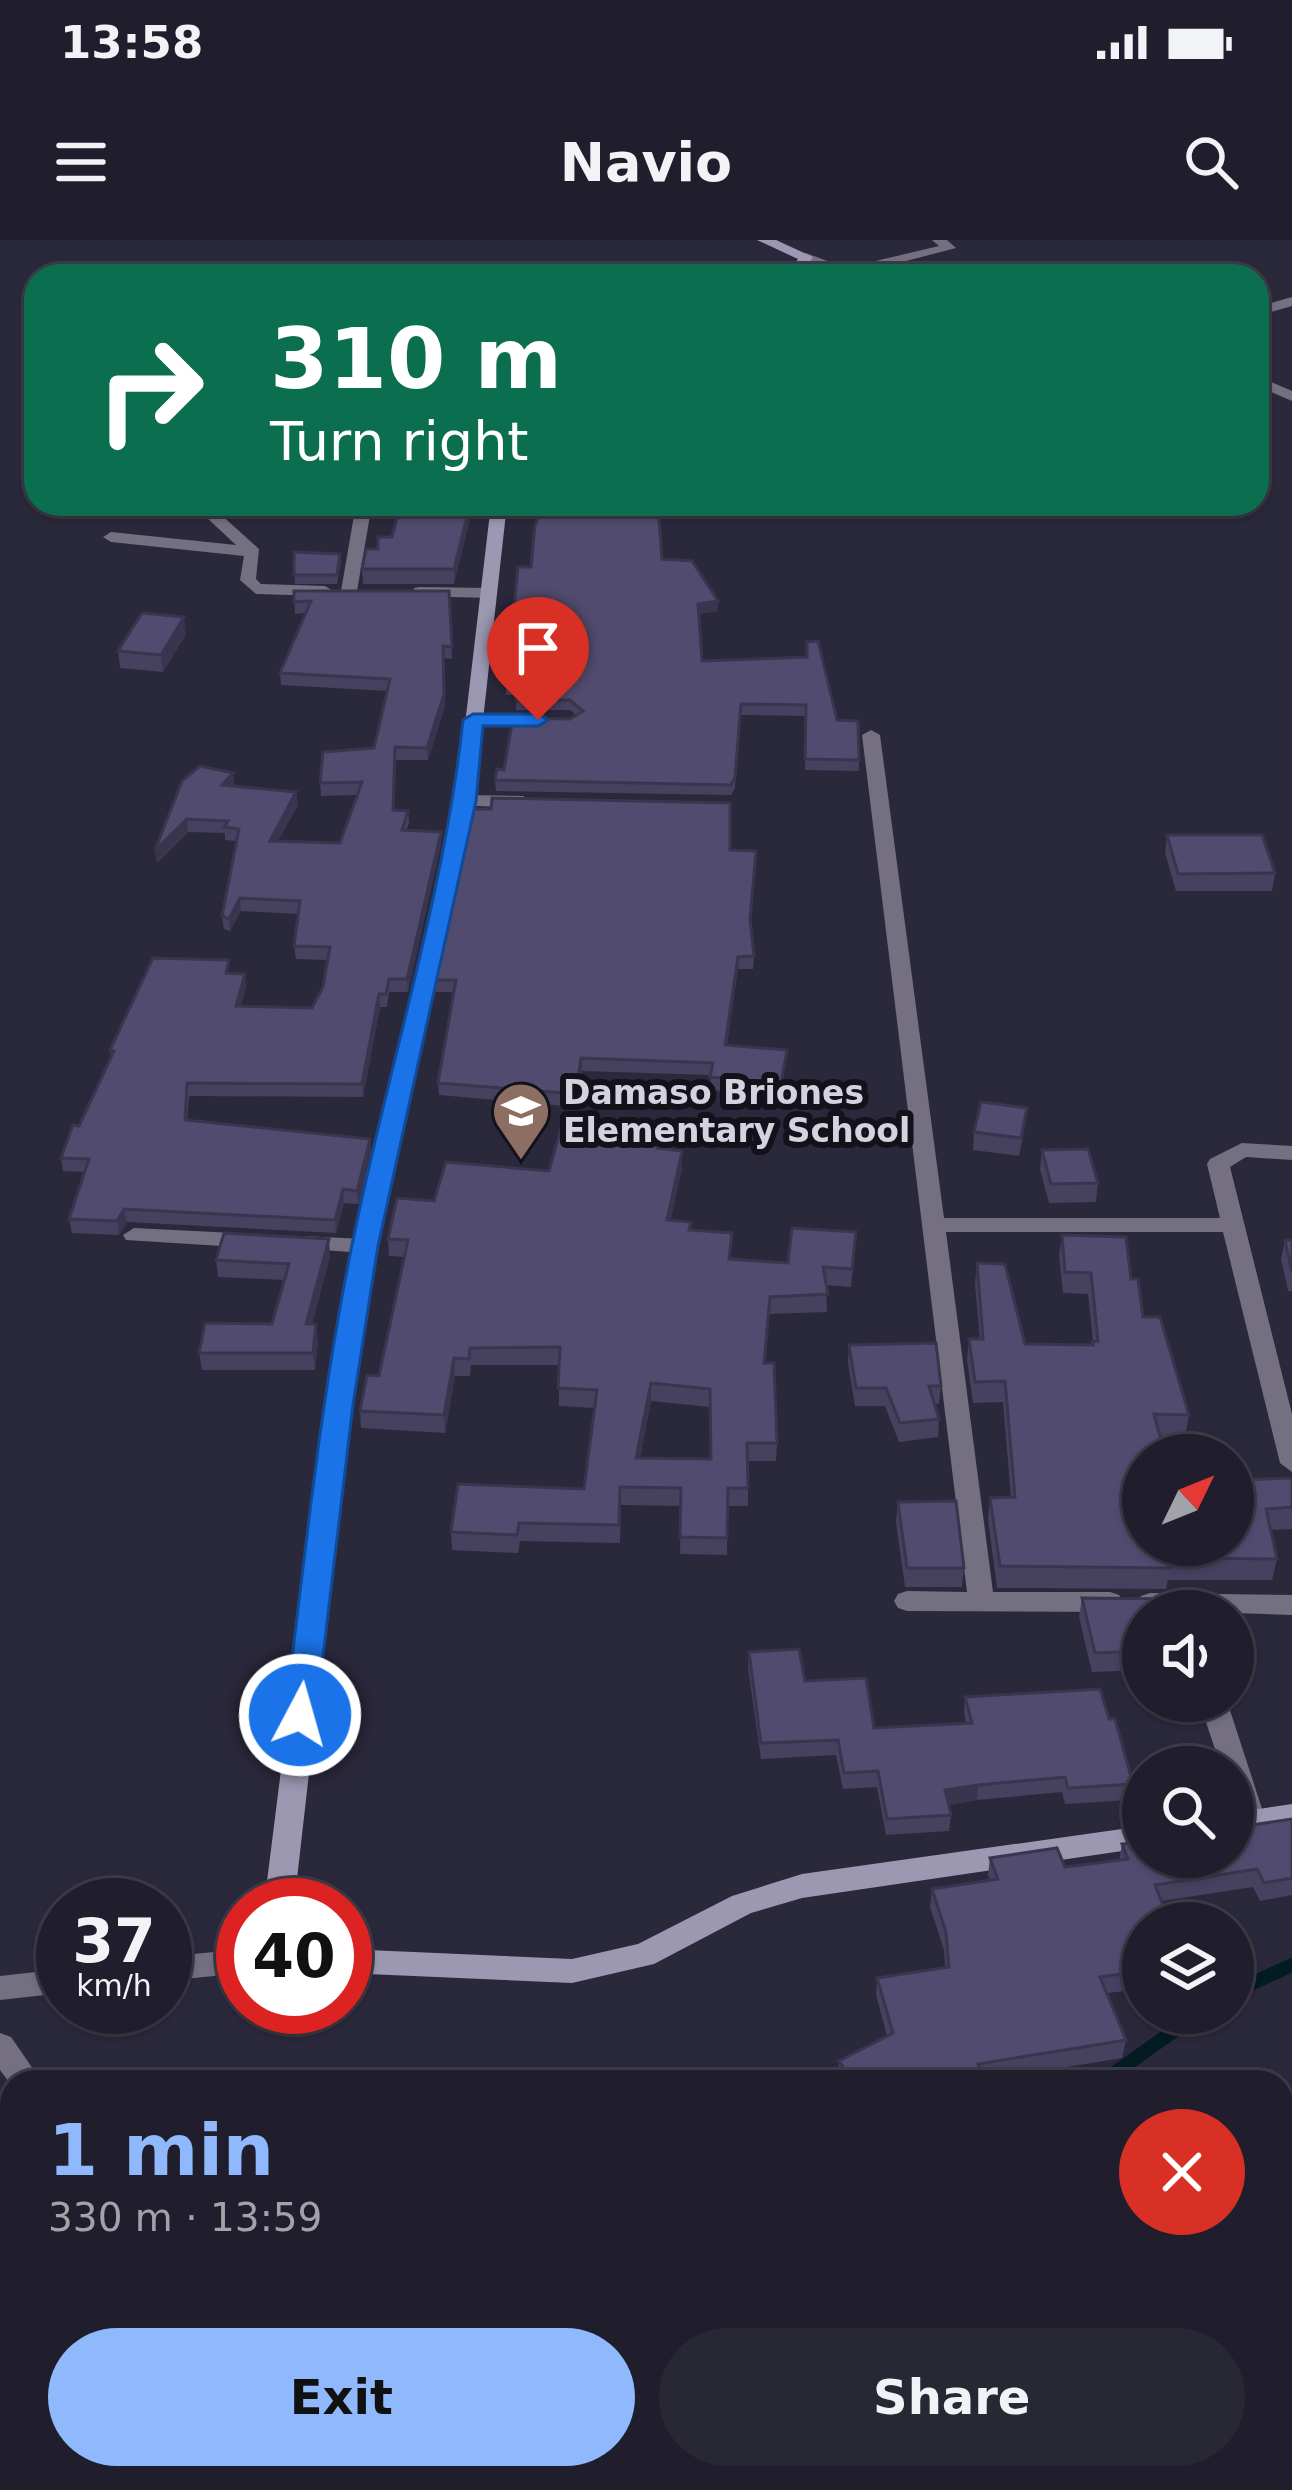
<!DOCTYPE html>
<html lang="en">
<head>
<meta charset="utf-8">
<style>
  body { margin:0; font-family:"DejaVu Sans",sans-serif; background:#282734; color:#f1f3f6; height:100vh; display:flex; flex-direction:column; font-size:45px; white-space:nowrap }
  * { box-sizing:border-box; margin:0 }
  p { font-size:39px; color:#a2a2a9 }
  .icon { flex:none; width:66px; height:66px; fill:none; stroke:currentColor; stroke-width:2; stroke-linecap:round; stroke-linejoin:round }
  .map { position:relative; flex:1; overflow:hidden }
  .panel { position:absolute; left:0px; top:1830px; width:1293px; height:420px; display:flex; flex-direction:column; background:#201e2c; border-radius:36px 36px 0 0; box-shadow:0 3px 9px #0004,0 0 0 3px #3d3c48 }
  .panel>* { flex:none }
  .guide { position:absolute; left:24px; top:24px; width:1245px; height:252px; border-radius:36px; box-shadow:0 3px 9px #0004,0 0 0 3px #3d3c48; background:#0b6e4f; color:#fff; overflow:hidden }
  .needle { width:78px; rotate:47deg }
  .fabs { position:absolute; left:1122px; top:1194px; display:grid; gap:24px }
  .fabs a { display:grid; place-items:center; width:132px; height:132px; border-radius:50%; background:#201e2c; box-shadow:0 3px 9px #0004,0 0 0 3px #3d3c48; font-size:60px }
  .speed { position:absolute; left:36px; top:1638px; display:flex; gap:24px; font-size:60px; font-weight:700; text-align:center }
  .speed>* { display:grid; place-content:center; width:156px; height:156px; border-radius:50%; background:#201e2c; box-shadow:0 3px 9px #0004,0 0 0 3px #3d3c48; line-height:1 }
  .speed small { font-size:30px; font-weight:400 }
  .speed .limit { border:18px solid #d22; background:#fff; color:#111 }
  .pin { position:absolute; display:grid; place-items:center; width:102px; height:102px; color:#fff; margin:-123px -51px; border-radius:50% 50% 50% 0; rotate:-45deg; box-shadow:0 0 12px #0007 }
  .pin .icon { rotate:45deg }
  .me { position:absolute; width:132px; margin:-66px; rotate:6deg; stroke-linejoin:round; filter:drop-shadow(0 0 9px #0008) }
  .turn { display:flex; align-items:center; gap:42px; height:252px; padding:0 48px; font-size:54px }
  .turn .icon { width:156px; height:156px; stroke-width:2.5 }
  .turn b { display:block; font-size:84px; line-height:102px }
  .round { display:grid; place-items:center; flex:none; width:126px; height:126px; border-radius:63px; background:#282734 }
  .head { display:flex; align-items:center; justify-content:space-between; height:204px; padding:0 48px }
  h1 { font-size:72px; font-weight:800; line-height:90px; color:#8fb8fd }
  .button { display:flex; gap:24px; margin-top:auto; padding:24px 48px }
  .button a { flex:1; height:138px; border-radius:72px; background:#8fb8fd; color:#111; font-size:48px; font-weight:800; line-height:138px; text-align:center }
  .button a+a { background:#282734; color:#f1f3f6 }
  .status { display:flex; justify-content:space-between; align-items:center; height:84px; padding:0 60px; background:#201e2c; direction:ltr }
  .status svg { height:33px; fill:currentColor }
  header { display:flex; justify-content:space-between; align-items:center; height:156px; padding:0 48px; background:#201e2c; font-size:54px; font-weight:800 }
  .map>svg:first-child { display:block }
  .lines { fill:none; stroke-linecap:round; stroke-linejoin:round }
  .stream { stroke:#021c21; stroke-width:14 }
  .river { fill:#021c21; fill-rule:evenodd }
  .street { fill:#747081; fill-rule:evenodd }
  .secondary { fill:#9d98b2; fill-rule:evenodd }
  .wall { fill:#46415f; fill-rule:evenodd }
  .shaded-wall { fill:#39354e }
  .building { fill:#514c6f; stroke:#39354e; stroke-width:3; fill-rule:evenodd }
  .route { fill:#1a73e8; stroke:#114b97; stroke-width:3 }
  .labels { text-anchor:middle; stroke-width:12; stroke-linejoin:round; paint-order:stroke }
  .poi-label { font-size:33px; font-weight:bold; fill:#d3d2df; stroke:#13121b; text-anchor:start }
</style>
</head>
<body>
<div class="status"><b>13:58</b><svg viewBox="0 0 49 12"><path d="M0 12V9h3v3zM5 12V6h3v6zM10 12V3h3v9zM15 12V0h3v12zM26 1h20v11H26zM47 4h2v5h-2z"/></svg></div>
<header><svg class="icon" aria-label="menu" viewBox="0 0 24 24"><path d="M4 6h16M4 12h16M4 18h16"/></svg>Navio<svg class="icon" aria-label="search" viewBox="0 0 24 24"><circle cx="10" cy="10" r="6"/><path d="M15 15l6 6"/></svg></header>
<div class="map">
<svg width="1292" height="2250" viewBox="0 0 1292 2250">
  <rect width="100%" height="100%" fill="#2a283b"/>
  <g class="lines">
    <g class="stream">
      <path d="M1233,1752L1292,1725"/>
      <path d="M1102,1842L1199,1773"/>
      <path d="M338,2250L374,2238"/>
    </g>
    <path class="river" d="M1281,1967L1292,1971V2052L1281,2048Z"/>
    <g class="street">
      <path d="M932,0H947L956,8L860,33L862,36H843L799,17L806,13L846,28L939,6Z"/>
      <path d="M1292,57V66L1257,76V67Z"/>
      <path d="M1257,136L1292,151V161L1257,146Z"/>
      <path d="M192,264H209L259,309L256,339L261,344L325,346L333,351L325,356L256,354L240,340L244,316L111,302L103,297L111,292L236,305Z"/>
      <path d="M356,264H372L357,351L349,356L341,351Z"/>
      <path d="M420,347L489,348L497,353L489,358L414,356V348Z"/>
      <path d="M473,475H543L552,480L543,485L467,484L464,480Z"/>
      <path d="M871,490L880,495L944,978H1220L1207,924L1210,919L1242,903L1292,906V920L1246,917L1230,927L1292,1174V1232L1280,1223L1223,992H946L993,1352H1110L1119,1355L1123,1362L1119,1369L1110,1372L907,1371L898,1368L894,1361L898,1354L907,1351L967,1352L862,495Z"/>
      <path d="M465,555L523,556L532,562L523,568L458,565L456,561Z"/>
      <path d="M134,988L254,994L265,1001L254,1008L126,1000L123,995Z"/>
      <path d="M301,996L365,999L376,1006L365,1013L293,1008L290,1003Z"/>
      <path d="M1150,1353L1292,1355V1375L1141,1370L1137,1363L1141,1356Z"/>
      <path d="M1199,1461H1227L1266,1581L1262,1589L1252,1592L1242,1589C1231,1569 1233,1549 1233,1527H1221Z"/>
      <path d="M243,1709V1733L165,1741V1717Z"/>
      <path d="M63,1729V1753L0,1760V1736Z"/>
      <path d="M0,1793L11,1797L42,1842H12V1846L0,1830Z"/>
      <path d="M12,1993V2021L0,2022V1994Z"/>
      <path d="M307,2238H344L349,2250H312Z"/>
    </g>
    <g class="secondary">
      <path d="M757,0H776L813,17L801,36H787L798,19Z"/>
      <path d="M491,264H507L474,561L376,1006L351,1165L294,1665H264L327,1165L354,1006L456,561Z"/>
      <path d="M1292,1564V1586L1233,1595V1573Z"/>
      <path d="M1143,1586V1608L802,1658L751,1673L654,1724L572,1743L345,1733V1709L572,1719L638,1704L732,1656L802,1634Z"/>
    </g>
  </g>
  <g class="wall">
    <path d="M290,264H327L325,272L291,270Z"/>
    <path d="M401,264H472V270L454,344H363L362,329L378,309L392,297Z"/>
    <path d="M294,312L340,314L341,322L337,344H295Z"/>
    <path d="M662,319L718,361V371L699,374L702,421L807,417L837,480L859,520V531L805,530L806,476L740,475L735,548L731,555L496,551L495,540L504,530L576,475L570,470H516L517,455H506V444L531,327Z"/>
    <path d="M294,351H449L452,419L443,418L445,466L428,520H396L394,570L408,571L409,583L406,590L441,604L408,752H389L387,767H380L363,857L189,856L187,880L370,899L371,912L359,964L344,963L336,993L127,982L119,995L72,993L69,979L85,932L63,931L61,918L79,886L111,818L110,810L231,733L246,746L241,766L312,768L323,747L328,720L296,719L294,706L298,674L241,671L230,691L224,689L222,676L236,601L225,600V593L188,592L157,623L155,610L182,541L296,552L298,565L278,601L340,603L357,555L321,556L320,543L374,508L387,451L281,445L280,433L306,373L295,374Z"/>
    <path d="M186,394L163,432L120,428L118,411Z"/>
    <path d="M1167,595L1275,633L1272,651H1176L1165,613Z"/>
    <path d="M730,610L751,684L754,716L753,729H738L727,805L787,810L780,856L710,850L711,835L582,831L576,867L439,855L438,843L454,752H436V740Z"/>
    <path d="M1025,886L1019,916L973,910L974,892Z"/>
    <path d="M660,909L682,911V928L670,981L691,982L690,990L731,1019L788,1023L856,992L851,1047L826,1045L827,1072L769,1074L765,1123L777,1203L776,1221H748V1266H727V1315L680,1314L681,1266L621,1265L620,1303L520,1301L518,1313L452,1310L451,1292L584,1249L595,1168L559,1166V1125H471L470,1136H455L445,1193L361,1188L360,1171L379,1136L404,1017L389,1016L388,999L434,961L549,931ZM651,1161L710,1167V1219L640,1218Z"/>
    <path d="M1042,910L1098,943L1096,962L1049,963L1040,929Z"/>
    <path d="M1062,995L1131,1039L1143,1077L1189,1175L1185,1196H1160L1143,1305L1292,1238V1289L1270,1290L1277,1319L1272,1340H1168L1166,1349L997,1348L988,1279L990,1258L1011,1257L1003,1162L973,1163L967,1120L969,1099H980L975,1044L977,1023L1025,1104L1091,1105L1093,1101L1088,1054L1063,1053L1059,1016Z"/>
    <path d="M1285,1000H1292V1051H1288L1281,1019Z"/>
    <path d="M330,1016L312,1084L318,1101L315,1130H202L199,1113L272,1084L285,1040L218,1037L216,1020Z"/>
    <path d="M849,1105L941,1146L939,1164H935L939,1179L938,1197L899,1202L885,1166H855L848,1123Z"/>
    <path d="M898,1262L964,1328L962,1347H905L896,1282Z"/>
    <path d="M1082,1358L1143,1371V1430L1092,1432L1079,1377Z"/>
    <path d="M749,1412L805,1441L874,1488L966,1483L964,1472L965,1457L1109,1479L1133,1544L1130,1560L1065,1564L1062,1552L977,1560L948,1565L951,1575L949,1591L886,1595L877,1547L843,1549L836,1515L761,1519L748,1428Z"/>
    <path d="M1292,1579V1655L1260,1661L1253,1647L1162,1661L1143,1683V1749L1107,1753L1126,1800L1122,1818L986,1840L838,1836L839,1821L887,1796L876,1755L877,1738L945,1727L944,1710L930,1667L932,1649L990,1640L988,1635L990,1618L1065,1627L1119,1621L1122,1604L1237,1592L1238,1587Z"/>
  </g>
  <g class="shaded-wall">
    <path d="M470,264H472V270L454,344V329Z"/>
    <path d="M718,361V371L698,374V364Z"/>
    <path d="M184,377L186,394L163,432L161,415Z"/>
    <path d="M443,406L445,466L428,520L427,508Z"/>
    <path d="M233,533L235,545H222Z"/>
    <path d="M296,552L298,565L272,613L270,601Z"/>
    <path d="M187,579L188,592L157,623L155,610Z"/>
    <path d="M441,592V604L408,752L407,739Z"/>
    <path d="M240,658L241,671L230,691L229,679Z"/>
    <path d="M738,717V729L725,817V805Z"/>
    <path d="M245,734L246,746L238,779L236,766Z"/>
    <path d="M379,754L380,767L363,857L362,844Z"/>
    <path d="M581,818L582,831L576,867V854Z"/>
    <path d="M370,899L371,912L359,964L357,951Z"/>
    <path d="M682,911V928L667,998V980Z"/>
    <path d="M343,949L344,963L336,993L335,980Z"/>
    <path d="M124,969L127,982L119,995L117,981Z"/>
    <path d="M329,999L330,1016L308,1101L306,1084Z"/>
    <path d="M316,1084L318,1101L315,1130L313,1113Z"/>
    <path d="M454,1118L455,1136L445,1193L444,1175Z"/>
    <path d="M651,1143V1161L637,1235L636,1218Z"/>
    <path d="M978,1545L977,1560L943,1566L945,1550Z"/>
    <path d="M812,2238H825L807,2250H794Z"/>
  </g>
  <g class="building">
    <path d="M401,264H470L454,329H362L366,309H378V297H392Z"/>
    <path d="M542,264L658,266L662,319L692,321L718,361L698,364L702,421L807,417V402L818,401L837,480L858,481L859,520L805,519L806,465L741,464L735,537L731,545L495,540L497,529L504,530L513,478L570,479L583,471L570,460H516L519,444H506L518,327H531L535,286Z"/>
    <path d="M294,312L340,314L337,335H294Z"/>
    <path d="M294,351H449L452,407L443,406L444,454L427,508L395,507L393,570L408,571L402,590L441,592L407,739H389L386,754H379L362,844L187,843L185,880L370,899L357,951L343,949L335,980L124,969L117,981L69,979L89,919L61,918L73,885L79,886L114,811L110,810L153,718L229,720L226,733L245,734L236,766L312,768L323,747L330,707L294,706L300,661L240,658L229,679L222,676L239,589L224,587L228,581L187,579L155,610L182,541L200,526L233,533L222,545L296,552L270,601L340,603L362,542L320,543L323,512L374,508L390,439L280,433L311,361L294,362Z"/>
    <path d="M142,373L184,377L161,415L118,411Z"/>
    <path d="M492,558L730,563V610L756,611L750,680L754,716L738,717L725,805L787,810L781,843L710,837L713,823L581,818L576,854L438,843L456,740H436L474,569H491Z"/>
    <path d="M1167,595H1262L1275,633L1178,634Z"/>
    <path d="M981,862L1027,868L1021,898L974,892Z"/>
    <path d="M563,881L661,888L657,908L682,911L667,980L691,982L689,990L732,993L729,1019L788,1023L792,988L856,992L852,1029L823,1027L828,1054L770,1057L764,1123H774L777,1203H747L748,1248H728L727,1298L680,1297L681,1248L620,1247L619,1285L519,1283L517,1295L451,1292L458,1244L584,1249L597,1150L558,1148L560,1107L470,1108L469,1119L454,1118L444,1175L360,1171L367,1135L379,1136L408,1000L388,999L397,958L434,961L446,922L549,931ZM651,1143L710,1149L711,1219L636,1218Z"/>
    <path d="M1088,909L1098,943L1051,944L1042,910Z"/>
    <path d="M224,993L329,999L306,1084H316L313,1113H199L205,1083L272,1084L289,1024L216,1020Z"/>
    <path d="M1062,995L1126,997L1131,1039H1138L1143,1077H1160L1189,1175L1154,1174L1165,1215H1143V1305H1233V1240L1292,1238V1267L1266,1269L1277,1319L1168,1318L1170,1328L1000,1326L990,1258L1015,1257L1005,1141L975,1142L969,1099H983L977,1023L1005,1024L1025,1104L1093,1105L1092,1102L1098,1101L1091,1033L1065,1032Z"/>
    <path d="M1285,1000H1292V1032Z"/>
    <path d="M936,1103L941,1146H929L939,1179L900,1183L886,1148H856L849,1105Z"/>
    <path d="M956,1261L964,1328H907L898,1262Z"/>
    <path d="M1082,1358L1178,1359L1181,1371H1143V1411L1095,1413Z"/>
    <path d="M799,1409L805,1441L866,1438L874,1488L972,1483L965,1457L1100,1449L1109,1479H1115L1133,1544L1068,1548L1065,1537L978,1545L945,1550L951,1575L887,1579L878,1531L844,1533L838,1500L761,1503L749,1412Z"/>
    <path d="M1292,1579V1638L1264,1643L1257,1629L1155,1645L1170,1683H1143V1731L1100,1737L1126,1800L978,1824L987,1842H821L847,1833L839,1821L893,1793L877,1738L949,1727L946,1692L932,1649L998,1639L990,1618L1057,1608L1065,1627L1128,1619L1122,1604L1143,1602V1617H1233V1592L1240,1591L1238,1587Z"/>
    <path d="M715,2238L722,2240L724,2238H812L794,2250H781L775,2243L766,2250H700Z"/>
  </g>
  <path class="route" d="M473,474H538L548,480L538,486H483L476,561L378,1006L353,1165L316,1475L311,1483H289L285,1475C305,1318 320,1160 352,1005C387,830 444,658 463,480Z"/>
  <defs>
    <g id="school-pin" transform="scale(3)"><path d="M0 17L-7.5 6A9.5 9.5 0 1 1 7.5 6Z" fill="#8d6e63" stroke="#13121b"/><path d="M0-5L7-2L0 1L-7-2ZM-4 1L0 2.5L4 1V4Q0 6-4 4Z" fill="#fff"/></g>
  </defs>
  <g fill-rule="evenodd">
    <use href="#school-pin" x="521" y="871"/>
  </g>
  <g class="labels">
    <g class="poi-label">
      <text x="563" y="864">Damaso Briones<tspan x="563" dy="38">Elementary School</tspan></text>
    </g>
  </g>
</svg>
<div class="fabs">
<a><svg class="needle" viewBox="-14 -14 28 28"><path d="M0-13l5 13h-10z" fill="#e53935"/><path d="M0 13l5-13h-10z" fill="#a2a2a9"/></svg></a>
<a><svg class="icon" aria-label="sound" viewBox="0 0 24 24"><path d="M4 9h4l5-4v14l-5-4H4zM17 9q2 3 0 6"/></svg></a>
<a><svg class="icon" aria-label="search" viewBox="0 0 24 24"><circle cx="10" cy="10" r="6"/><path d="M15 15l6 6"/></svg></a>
<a><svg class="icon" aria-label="layers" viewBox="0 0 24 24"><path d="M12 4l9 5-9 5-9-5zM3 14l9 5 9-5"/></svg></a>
</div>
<div class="speed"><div>37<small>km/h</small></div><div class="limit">40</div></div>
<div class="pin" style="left:538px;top:480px;background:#d93025"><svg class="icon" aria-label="arrive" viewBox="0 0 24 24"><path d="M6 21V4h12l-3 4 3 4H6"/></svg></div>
<svg class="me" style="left:300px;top:1475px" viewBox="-20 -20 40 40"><circle r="17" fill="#1a73e8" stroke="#fff" stroke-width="3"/><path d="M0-11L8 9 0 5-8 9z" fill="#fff"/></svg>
<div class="guide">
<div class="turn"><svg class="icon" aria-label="right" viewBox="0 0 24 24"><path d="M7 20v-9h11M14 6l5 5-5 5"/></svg><div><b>310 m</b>Turn right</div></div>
</div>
<section class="panel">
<div class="head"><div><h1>1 min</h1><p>330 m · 13:59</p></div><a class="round" style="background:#d93025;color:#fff"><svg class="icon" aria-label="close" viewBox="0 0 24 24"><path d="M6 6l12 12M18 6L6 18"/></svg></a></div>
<div class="button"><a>Exit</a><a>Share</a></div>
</section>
</div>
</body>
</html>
